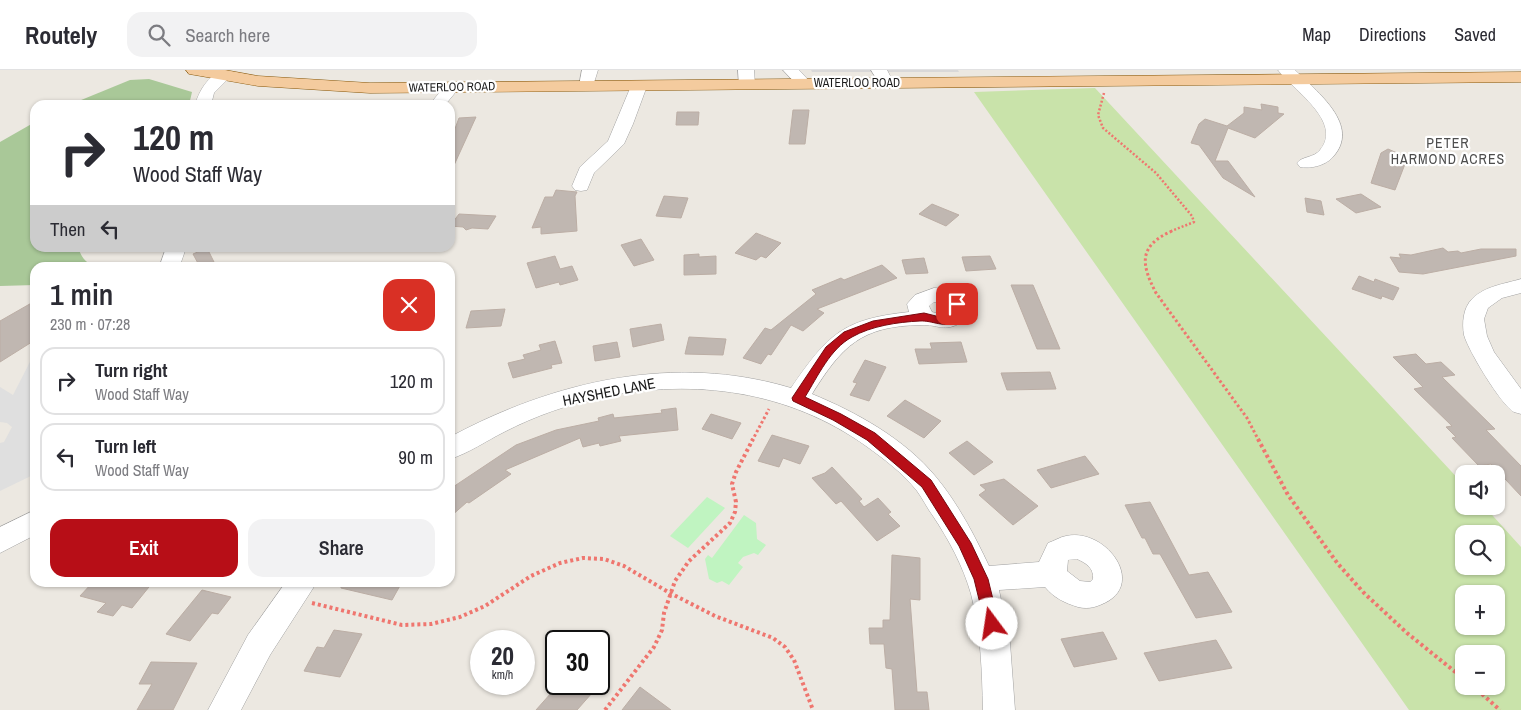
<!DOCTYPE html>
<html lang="en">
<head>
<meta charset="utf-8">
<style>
  body { margin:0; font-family:"Archivo Narrow",sans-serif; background:#f2f2f3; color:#2b2b33; height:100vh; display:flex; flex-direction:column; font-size:19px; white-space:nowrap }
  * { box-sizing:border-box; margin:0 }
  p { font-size:16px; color:#7c7c81 }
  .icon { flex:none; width:28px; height:28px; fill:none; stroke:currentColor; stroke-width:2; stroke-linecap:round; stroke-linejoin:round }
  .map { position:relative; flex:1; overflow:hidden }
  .panel { position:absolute; left:30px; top:192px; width:425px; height:325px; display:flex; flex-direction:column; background:#fff; border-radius:15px; box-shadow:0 1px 4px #0004 }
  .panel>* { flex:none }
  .hud { position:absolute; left:30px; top:30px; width:425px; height:152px; border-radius:15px; box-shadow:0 1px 4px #0004; background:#fff; color:#2b2b33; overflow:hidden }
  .tools { position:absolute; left:1455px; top:395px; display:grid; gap:10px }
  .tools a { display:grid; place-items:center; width:50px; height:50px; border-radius:10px; background:#fff; box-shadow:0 1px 4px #0004; font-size:25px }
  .speed { position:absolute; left:470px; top:560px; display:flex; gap:10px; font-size:25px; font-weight:700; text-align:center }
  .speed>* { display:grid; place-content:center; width:65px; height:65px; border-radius:50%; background:#fff; box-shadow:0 1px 4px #0004; line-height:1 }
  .speed small { font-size:12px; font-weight:400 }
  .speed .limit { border:2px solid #111; border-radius:8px; background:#fff; color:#111 }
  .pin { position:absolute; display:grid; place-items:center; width:42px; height:42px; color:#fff; margin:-21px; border-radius:10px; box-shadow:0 2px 8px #0006 }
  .me { position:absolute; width:55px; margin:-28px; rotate:346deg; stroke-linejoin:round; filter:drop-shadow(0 0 4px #0008) }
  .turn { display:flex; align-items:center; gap:18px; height:105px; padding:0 20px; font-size:22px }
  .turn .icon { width:65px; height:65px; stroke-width:2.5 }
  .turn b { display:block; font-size:35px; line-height:42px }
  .then { display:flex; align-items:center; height:48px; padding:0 20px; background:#0003; gap:10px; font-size:19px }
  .round { display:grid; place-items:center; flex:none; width:52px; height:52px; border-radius:15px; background:#f2f2f3 }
  .headline { display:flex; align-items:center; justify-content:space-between; height:85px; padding:0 20px }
  h1 { font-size:30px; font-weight:600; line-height:38px }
  .button { display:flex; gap:10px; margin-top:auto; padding:10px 20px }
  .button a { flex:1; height:58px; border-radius:15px; background:#b70e17; color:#fff; font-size:20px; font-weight:600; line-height:58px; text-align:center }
  .button a+a { background:#f2f2f3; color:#2b2b33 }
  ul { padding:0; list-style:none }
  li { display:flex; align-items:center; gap:15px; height:68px; margin:0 10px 8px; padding:0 10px; border:2px solid #e1e1e2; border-radius:15px }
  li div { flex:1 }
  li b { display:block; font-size:19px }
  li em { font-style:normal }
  header { display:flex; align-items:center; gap:30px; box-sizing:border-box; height:70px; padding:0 25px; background:#fff; border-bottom:1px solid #e1e1e2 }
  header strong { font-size:24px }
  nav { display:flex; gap:28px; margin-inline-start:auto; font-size:18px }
  .search { width:350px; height:45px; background:#f2f2f3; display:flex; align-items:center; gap:12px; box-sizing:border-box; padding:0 18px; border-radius:15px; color:#7c7c81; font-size:19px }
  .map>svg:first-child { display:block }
  .residential { fill:#d9d8d8 }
  .grass { fill:#c9e3aa; fill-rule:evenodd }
  .forest { fill:#a9c898 }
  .park { fill:#c0f4c1 }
  .parking { fill:#dfdfdf }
  .building { fill:#c0b7b1; stroke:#bcaea5 }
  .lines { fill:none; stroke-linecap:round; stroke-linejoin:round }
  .minor-casing { stroke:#a2a2a2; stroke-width:1 }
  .major-casing { stroke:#87580b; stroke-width:1 }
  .path-far2 { stroke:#ef766f; stroke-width:2.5; stroke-dasharray:2 2; stroke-linecap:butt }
  .path-far1 { stroke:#ef766f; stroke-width:3; stroke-dasharray:2.5 2.5; stroke-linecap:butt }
  .path { stroke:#ef766f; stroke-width:4; stroke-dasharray:3 3; stroke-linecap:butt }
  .minor { fill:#fff; fill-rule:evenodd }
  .major { fill:#f4cb9e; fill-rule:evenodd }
  .route { fill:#b70e17; stroke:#77090f }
  .labels { text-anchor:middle; stroke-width:4.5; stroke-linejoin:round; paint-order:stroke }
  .far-street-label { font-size:12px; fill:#1b1b1b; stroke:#fff }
  .far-neighbourhood-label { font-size:14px; letter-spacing:1px; fill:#4e4e4e; stroke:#fff }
  .street-label { font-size:15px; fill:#1b1b1b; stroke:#fff }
</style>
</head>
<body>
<header>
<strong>Routely</strong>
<div class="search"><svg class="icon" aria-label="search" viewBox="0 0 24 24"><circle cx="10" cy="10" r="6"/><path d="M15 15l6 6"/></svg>Search here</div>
<nav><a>Map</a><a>Directions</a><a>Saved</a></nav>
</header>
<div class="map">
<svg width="1521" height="640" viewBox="0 0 1521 640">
  <rect width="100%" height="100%" fill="#ece8e1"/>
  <path class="residential" d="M811,0H958L959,2H812Z"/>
  <path class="grass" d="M1095,18L1464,415V436H1484L1521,477V640H1409L974,22ZM1464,464H1496V496H1464ZM1464,524H1496V556H1464ZM1464,584H1496V616H1464Z"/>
  <g class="forest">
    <path d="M149,9L192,22L189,35H69L130,10Z"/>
    <path d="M35,52V178H79C80,187 88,195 97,197L35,198V215L0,216V72Z"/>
  </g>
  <g class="park">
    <path d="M707,427L725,438L688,478L670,466Z"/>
    <path d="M744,445L756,453L757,469L766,475L758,485L754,483L743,487L738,493L743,497L729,515L722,511L717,513L709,509L705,489L708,485L712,488Z"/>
  </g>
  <path class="parking" d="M35,282V404L0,421V373L4,372L12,357L7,353L0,352V317L13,325Z"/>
  <g class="building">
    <path d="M1261,34L1278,37V43L1284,44L1255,68L1228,58L1215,91H1228L1255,127L1223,108L1199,75L1191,73L1199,54L1205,49L1227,56L1244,43V37L1262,40Z"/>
    <path d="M793,40H809L805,74H789Z"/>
    <path d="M677,42H699L698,55H676Z"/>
    <path d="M476,47L450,104V72L459,48Z"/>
    <path d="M1388,79L1413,90L1405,94L1395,120L1371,113L1381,83Z"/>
    <path d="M556,120L577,122L575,126L577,161L541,164V157L532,158L545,127H553Z"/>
    <path d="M1361,124L1381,137L1356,143L1336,129Z"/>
    <path d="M664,126L688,128L681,148L656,146Z"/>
    <path d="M1305,128L1321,131L1324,145L1307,142Z"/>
    <path d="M932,134L959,145L946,156L919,144Z"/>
    <path d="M459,144L496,146L488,159L472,158L466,160L463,157L450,156Z"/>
    <path d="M756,163L781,173L766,188L761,186L756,190L735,183Z"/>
    <path d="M641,169L654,190L634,196L621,175Z"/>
    <path d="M207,178L214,192L200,197L193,184Z"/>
    <path d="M1443,178L1448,182L1458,181L1461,183L1481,179H1516V186L1423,204L1399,202L1390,187L1401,188L1399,184L1411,185Z"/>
    <path d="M699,184V187L716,186V204L684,205V185Z"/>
    <path d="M555,186L560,199L572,196L578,210L560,215L559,212L536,218L527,193Z"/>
    <path d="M990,186L996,199L966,201L962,187Z"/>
    <path d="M924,188L928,203L906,204L902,190Z"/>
    <path d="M882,195L897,208L817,239L824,243L803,261L791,255L771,285L768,284L761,294L743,288L765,258L771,260L816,224L812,220L841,208L844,210Z"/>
    <path d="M1359,206L1374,212L1375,209L1399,218L1393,230L1382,226L1381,229L1352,219Z"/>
    <path d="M1011,215H1033L1060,279H1037Z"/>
    <path d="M35,231V270L0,292V251Z"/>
    <path d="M505,239L501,256L466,258L471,241Z"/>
    <path d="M661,254L664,270L633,277L630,259Z"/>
    <path d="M689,267L726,269L723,285L685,284Z"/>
    <path d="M555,271L562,293L551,295L552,298L513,308L508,293L525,289L523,285L541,280L539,275Z"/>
    <path d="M617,272L620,287L595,291L593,276Z"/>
    <path d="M961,272L967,292L919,294L915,279H932L930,273Z"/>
    <path d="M1416,284L1426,294L1441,292L1455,305L1442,307L1495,359L1486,360L1521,396V426L1491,394L1479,396L1452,368L1456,367L1446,357L1452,356L1414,319L1423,317L1393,287Z"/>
    <path d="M865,290L886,297L869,331L850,325L857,313L853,312Z"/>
    <path d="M1050,302L1056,319L1007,320L1001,303Z"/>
    <path d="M905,330L941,351L924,368L887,346Z"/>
    <path d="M676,338L678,360L619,366L621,371L600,376L599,373L583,377L580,368L505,400L511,404L469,433L467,432L450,447V419L516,375L556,360L599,351L598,348L613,344L614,348L662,343L661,340Z"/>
    <path d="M711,344L741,353L732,369L702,359Z"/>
    <path d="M772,365L809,376L800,394L783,388L779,397L758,391Z"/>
    <path d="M967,371L993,392L974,405L949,383Z"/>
    <path d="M1085,386L1099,404L1051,418L1037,400Z"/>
    <path d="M832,397L862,429L859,431L864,437L878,428L891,442L888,444L900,456L877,471L841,431L836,434L812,408L825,403Z"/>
    <path d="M1004,409L1038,436L1013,455L979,425L986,420L980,415Z"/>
    <path d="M1150,432L1189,505L1208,502L1232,542L1196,548L1160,484H1153L1145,468H1142L1125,435Z"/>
    <path d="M892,485L920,488V530L910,529L917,622H927L929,640H895L892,599L886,598L884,574H870L869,558H883V550H890Z"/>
    <path d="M93,512H153L132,538L122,535L113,546L97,542L106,533L80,526Z"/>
    <path d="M341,512H402L392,530L341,518Z"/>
    <path d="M202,520L231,527L218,544L212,543L190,571L166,564Z"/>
    <path d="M334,560L362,564L340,607L304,601L317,577L324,578Z"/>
    <path d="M1103,562L1117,589L1074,597L1061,569Z"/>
    <path d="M1216,570L1232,598L1159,611L1144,583Z"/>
    <path d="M151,592L197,593L173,640H137L152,614H139Z"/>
    <path d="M559,614H600L577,640H536Z"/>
    <path d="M640,617L671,640H622Z"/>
  </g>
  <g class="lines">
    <g class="minor-casing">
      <g id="minor">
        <path d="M582,0H598L592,19H582L579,16Z"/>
        <path d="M738,0H754L755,14L752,17H742L739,14Z"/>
        <path d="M783,0H799L812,14L809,17H799Z"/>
        <path d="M871,0H887L894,13L891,16H881Z"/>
        <path d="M1278,0H1295C1316,21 1363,56 1332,88C1324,96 1310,99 1300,97L1297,93C1302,86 1314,88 1320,80C1344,52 1292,19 1278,0Z"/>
        <path d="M223,1L228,3L231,6L214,23L211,35H195C199,21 208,5 223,1Z"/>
        <path d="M639,11L644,13L647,16L633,54L624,74L594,103L587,120L581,121L575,120L572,116L580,97L608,71L631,16L634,13Z"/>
        <path d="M451,13L456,15L459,18L445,35H429L446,15Z"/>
        <path d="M166,178H186L179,198H159Z"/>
        <path d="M1521,209V223L1502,228L1488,238L1484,249L1487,266L1494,282L1521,319V344C1519,343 1516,343 1514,342C1501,335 1468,280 1464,265C1462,253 1463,238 1472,229C1485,216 1504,214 1521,209Z"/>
        <path d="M934,218C950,218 961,224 970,238L962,252C944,263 938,254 921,255C861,256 842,276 812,324C856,342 905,369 936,407C957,432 975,466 989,496L1039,492L1048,473C1054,471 1060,467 1066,466C1107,457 1149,517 1100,535C1093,538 1086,539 1078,537C1065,533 1054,528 1045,517L999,520L1010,573L1015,640H983C982,601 981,562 971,524C963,496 949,470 933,446C927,438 923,429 917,421C903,403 884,389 866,376C789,321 695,308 603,327C569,334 535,346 504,362C486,371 469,383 450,389V367C554,311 675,283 791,318C828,264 843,249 909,242L907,234L915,225ZM934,232H939L948,238L947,242L940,244L932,242L929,236ZM1077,489C1086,493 1094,498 1093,509L1090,512L1080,511L1067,501L1068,490Z"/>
        <path d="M35,440V465L0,483V457Z"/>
        <path d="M286,512H317L270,585L241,640H208L248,565Z"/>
      </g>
    </g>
    <g class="major-casing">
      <path id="major" d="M186,0H225L258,6L370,13L1521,2V12L370,23L258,16L195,5L189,4Z"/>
    </g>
    <path class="path-far2" d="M1104,23L1098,45L1103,58L1156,103L1192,146L1194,152L1169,162"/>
    <g class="path-far1">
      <path d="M1172,161C1138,176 1141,194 1156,223L1247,348L1259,371"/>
      <path d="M752,371L769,339"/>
    </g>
    <g class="path">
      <path d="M1258,369L1288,425L1338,494L1364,523L1407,563L1464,609"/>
      <path d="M312,533L402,555L431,554L460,547L485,536L531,506L560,493L583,488L604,489L624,496L670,523L715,546L773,568L785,577L794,590L813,640"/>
      <path d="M1473,616L1500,640"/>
      <path d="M605,640L654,577L662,560L664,543L675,511L689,491L730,453L735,442L736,432L732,414L736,402L753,369"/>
    </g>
    <use href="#minor" class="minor"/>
    <use href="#major" class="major"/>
  </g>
  <path class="route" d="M957,230L960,231C965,238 966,246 957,251C945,259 932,250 920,251C898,252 871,256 852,267C830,279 818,306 805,327L841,344L875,363L931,410L971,473L988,509L999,554L997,559L992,561L987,559L985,554L974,509L959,476L922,417L867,370L833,350L793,331L792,328L826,277L844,262L873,251L924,243L944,248L953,243L954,238L952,234Z"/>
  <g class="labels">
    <g class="far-street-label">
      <text x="857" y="17">WATERLOO ROAD</text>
      <text transform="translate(452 17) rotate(-1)" y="4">WATERLOO ROAD</text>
    </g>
    <g class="far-neighbourhood-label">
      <text x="1448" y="78">PETER<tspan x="1448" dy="16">HARMOND ACRES</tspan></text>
    </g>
    <g class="street-label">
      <text transform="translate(609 322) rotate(-11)" y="5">HAYSHED LANE</text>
    </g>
  </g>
</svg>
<div class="tools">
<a><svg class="icon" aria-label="sound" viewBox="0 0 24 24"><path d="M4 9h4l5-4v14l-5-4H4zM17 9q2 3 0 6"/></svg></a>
<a><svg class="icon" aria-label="search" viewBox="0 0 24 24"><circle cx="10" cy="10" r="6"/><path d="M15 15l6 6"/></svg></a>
<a>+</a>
<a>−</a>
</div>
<div class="speed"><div>20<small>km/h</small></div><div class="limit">30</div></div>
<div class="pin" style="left:957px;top:234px;background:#d93025"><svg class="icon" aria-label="arrive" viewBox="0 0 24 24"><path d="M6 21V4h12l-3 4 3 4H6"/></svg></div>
<svg class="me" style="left:992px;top:554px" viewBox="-20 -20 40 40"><circle r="19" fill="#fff"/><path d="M0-13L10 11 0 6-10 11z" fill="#b70e17"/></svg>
<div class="hud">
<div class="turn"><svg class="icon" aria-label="right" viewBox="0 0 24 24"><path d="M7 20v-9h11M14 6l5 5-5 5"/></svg><div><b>120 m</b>Wood Staff Way</div></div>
<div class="then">Then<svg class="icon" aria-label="left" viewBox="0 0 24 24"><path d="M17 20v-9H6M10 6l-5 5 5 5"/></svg></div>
</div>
<section class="panel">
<div class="headline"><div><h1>1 min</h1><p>230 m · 07:28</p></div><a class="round" style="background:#d93025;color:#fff"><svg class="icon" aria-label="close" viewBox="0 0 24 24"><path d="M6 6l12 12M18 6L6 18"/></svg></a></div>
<ul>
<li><svg class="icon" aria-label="right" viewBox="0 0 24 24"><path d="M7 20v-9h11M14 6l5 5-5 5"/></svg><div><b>Turn right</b><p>Wood Staff Way</p></div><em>120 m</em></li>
<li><svg class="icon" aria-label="left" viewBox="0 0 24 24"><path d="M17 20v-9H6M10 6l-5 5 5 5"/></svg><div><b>Turn left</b><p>Wood Staff Way</p></div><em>90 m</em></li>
</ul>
<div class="button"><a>Exit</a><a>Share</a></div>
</section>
</div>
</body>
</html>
